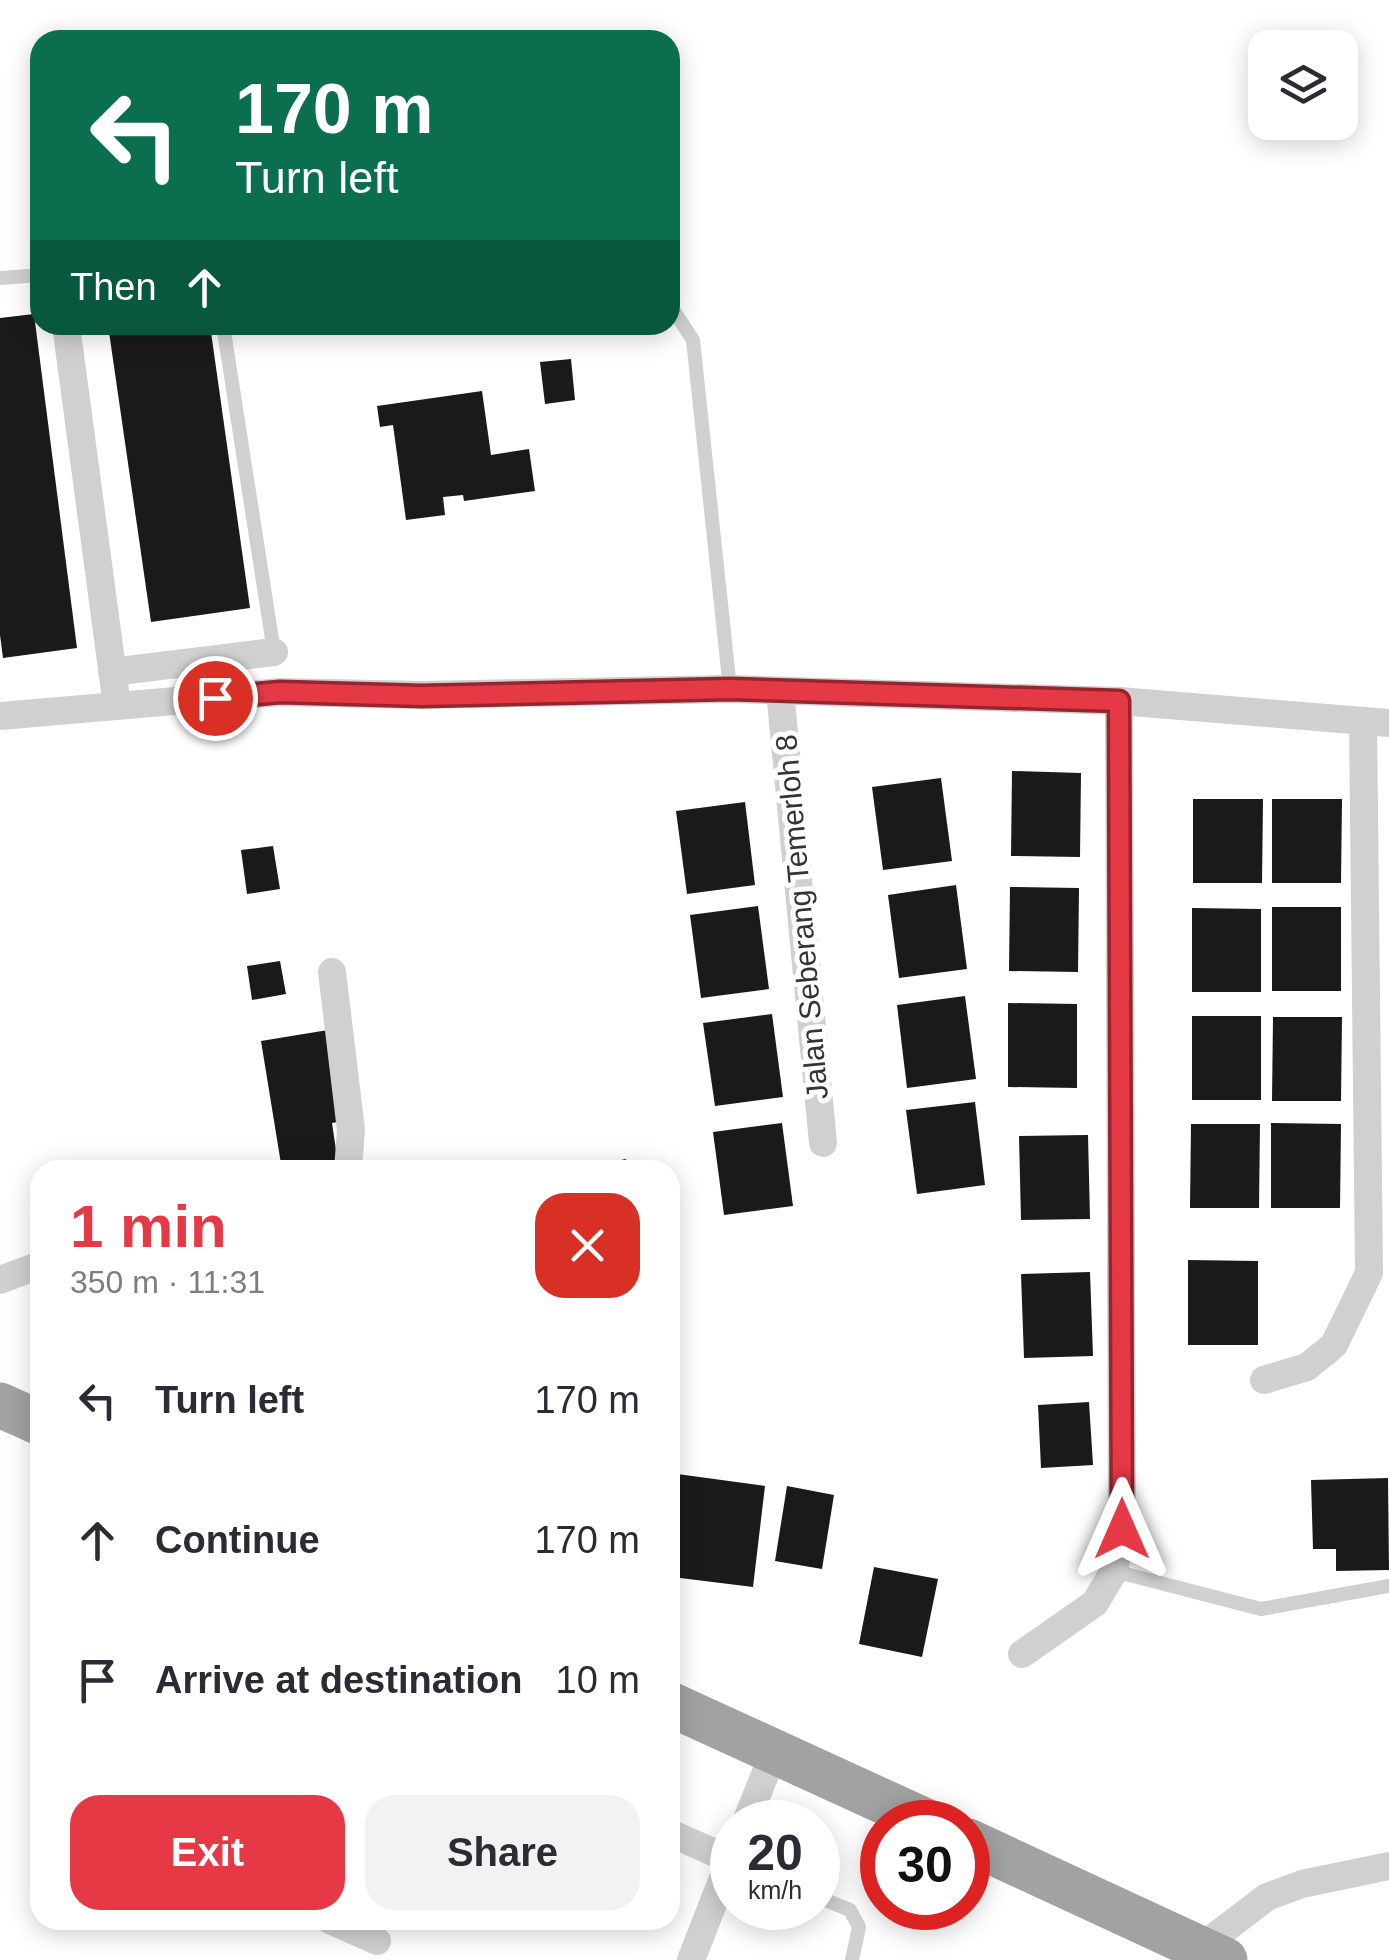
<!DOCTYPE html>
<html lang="en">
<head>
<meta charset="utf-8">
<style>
  body { margin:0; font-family:Arial,sans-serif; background:#f2f2f3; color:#2b2b33; height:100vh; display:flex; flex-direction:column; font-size:38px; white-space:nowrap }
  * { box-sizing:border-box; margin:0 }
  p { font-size:32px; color:#7c7c81 }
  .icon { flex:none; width:55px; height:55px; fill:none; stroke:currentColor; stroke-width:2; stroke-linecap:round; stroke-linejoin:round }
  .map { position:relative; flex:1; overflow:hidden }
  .drawer { position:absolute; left:30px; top:1160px; width:650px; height:770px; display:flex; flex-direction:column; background:#fff; border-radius:30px; box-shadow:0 5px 25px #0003 }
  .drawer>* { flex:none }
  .guide { position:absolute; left:30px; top:30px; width:650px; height:305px; border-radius:30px; box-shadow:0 5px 25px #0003; background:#0b6e4f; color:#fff; overflow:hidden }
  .fabs { position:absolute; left:1248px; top:30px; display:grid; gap:20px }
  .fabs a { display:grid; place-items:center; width:110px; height:110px; border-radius:20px; background:#fff; box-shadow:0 5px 25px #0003; font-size:50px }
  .speed { position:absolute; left:710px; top:1800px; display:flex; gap:20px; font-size:50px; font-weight:700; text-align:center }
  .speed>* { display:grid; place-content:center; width:130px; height:130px; border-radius:50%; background:#fff; box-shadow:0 5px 25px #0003; line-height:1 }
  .speed small { font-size:25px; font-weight:400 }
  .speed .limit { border:15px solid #d22; background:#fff; color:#111 }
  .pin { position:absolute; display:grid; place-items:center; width:85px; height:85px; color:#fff; margin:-42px; border:5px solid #fff; border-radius:50%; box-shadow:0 2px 10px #0007 }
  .me { position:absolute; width:110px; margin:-55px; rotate:0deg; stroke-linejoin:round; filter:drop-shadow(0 0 8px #0008) }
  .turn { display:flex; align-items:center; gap:35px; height:210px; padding:0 40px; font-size:45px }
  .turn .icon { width:130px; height:130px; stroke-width:2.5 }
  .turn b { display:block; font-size:70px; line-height:85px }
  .then { display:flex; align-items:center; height:95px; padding:0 40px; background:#0003; gap:20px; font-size:38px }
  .round { display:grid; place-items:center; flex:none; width:105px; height:105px; border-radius:30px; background:#f2f2f3 }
  .summary { display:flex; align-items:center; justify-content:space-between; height:170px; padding:0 40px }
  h1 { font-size:60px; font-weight:700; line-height:75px; color:#e63946 }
  .action { display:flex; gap:20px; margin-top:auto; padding:20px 40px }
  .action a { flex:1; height:115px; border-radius:30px; background:#e63946; color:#fff; font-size:40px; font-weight:700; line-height:115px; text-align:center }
  .action a+a { background:#f2f2f3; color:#2b2b33 }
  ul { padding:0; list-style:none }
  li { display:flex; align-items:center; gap:30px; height:140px; padding:0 40px }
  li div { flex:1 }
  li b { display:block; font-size:38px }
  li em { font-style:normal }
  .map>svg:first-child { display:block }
  .building { fill:#1a1a1a }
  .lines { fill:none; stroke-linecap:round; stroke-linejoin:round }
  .service { stroke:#d0d0d0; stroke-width:14 }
  .minor { stroke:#d0d0d0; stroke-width:28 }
  .trunk { stroke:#a2a2a2; stroke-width:45 }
  .route-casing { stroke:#96252e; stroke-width:25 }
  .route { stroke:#e63946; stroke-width:18 }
  .labels { text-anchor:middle; stroke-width:10; stroke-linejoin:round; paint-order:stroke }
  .street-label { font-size:30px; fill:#333; stroke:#fff }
</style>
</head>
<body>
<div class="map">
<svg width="1389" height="1960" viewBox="0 0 1389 1960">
  <rect width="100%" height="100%" fill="#fff"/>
  <g class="building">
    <path d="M34,314L77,648L3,658L0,635V318Z"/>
    <path d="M108,325H210L250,608L151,622Z"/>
    <path d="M571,359L575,400L545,404L540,362Z"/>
    <path d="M482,391L491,455L529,449L535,491L464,501L463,495L443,497L445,515L406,520L393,425L380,427L377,406Z"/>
    <path d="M1012,771L1081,773L1080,857L1011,856Z"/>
    <path d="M941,778L952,861L883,870L872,787Z"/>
    <path d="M1193,799H1263L1262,883H1193Z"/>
    <path d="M1272,799H1342L1341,883H1272Z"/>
    <path d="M745,802L755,885L687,894L676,811Z"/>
    <path d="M273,846L280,889L247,894L241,850Z"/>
    <path d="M956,885L967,969L899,978L888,895Z"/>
    <path d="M1010,887L1079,888L1078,972L1009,971Z"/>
    <path d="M758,906L769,989L701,998L690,915Z"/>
    <rect x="1272" y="907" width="69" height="84"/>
    <path d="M1192,908L1261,909V992H1192Z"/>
    <path d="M280,961L286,994L252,1000L247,966Z"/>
    <path d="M965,996L976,1079L907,1088L897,1005Z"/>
    <path d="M1008,1003L1077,1004V1088L1008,1087Z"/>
    <path d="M772,1014L783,1097L715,1106L703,1023Z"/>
    <rect x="1192" y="1016" width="69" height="84"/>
    <path d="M1273,1017H1342L1341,1101H1272Z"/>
    <path d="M328,1030L343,1121L332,1123L339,1170H282L261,1041Z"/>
    <path d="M975,1102L985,1185L917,1194L906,1110Z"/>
    <path d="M782,1123L793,1206L724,1215L713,1132Z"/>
    <path d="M1271,1123L1341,1124L1340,1208H1271Z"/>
    <path d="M1191,1124H1260L1259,1208H1190Z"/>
    <path d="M1088,1135L1090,1219L1021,1220L1019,1136Z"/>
    <path d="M626,1159L628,1170H580V1168Z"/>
    <path d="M1188,1260L1258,1261V1345H1188Z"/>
    <path d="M1090,1272L1093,1356L1024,1358L1021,1274Z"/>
    <path d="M1089,1402L1093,1465L1041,1468L1038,1405Z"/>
    <path d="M670,1473L765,1486L753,1587L672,1577L675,1553L670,1552Z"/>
    <path d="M1388,1478L1389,1570L1336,1571V1549H1313L1311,1480Z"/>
    <path d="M787,1486L834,1495L822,1569L775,1561Z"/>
    <path d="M874,1567L938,1579L922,1657L859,1644Z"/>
  </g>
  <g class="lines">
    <g class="service">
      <path d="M0,278L40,275"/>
      <path d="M670,305L693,340L730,689"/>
      <path d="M223,325L274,652"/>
      <path d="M1114,1571L1261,1609L1389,1586"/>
      <path d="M818,1897L850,1910L859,1927L852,1960"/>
    </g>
    <g class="minor">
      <path d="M66,325L117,706"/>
      <path d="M112,672L274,652"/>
      <path d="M780,691L823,1143"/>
      <path d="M0,716L280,692L422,695L730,689L1119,701L1389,723"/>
      <path d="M332,972L351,1130L348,1170"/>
      <path d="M0,1280L40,1265"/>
      <path d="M1264,1380L1307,1367L1334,1345L1369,1273L1363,721"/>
      <path d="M1022,1654L1095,1603L1114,1571L1122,1529L1119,701"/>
      <path d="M746,1822L774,1752"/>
      <path d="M670,1833L731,1860"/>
      <path d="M330,1920L377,1941"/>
      <path d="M1200,1948L1267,1897L1302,1884L1389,1866"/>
      <path d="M691,1960L732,1855"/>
    </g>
    <g class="trunk">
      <path d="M0,1405L40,1423"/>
      <path d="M670,1704L928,1822"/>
      <path d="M968,1841L1225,1960"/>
    </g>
  </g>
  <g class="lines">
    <g class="route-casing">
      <path id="route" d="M215,698L280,692L422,696L730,689L1119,701L1122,1529"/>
    </g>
    <use href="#route" class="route"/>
  </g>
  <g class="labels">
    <g class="street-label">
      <text transform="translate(802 917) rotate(-95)" y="10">Jalan Seberang Temerloh 8</text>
    </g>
  </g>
</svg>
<div class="fabs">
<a><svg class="icon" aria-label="layers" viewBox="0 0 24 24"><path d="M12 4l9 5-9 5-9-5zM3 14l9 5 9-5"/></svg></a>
</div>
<div class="speed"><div>20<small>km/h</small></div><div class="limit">30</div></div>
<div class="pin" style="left:215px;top:698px;background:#d93025"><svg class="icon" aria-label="arrive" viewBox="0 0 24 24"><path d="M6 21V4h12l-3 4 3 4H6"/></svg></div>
<svg class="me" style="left:1122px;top:1529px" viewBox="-20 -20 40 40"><path d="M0-17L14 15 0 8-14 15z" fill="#e63946" stroke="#fff" stroke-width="4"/></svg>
<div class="guide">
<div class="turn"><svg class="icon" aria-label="left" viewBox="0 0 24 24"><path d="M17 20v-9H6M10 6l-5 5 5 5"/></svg><div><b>170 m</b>Turn left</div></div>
<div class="then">Then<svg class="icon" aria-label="ahead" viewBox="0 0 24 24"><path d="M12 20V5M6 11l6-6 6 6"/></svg></div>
</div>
<section class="drawer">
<div class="summary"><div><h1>1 min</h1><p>350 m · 11:31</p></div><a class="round" style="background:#d93025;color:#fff"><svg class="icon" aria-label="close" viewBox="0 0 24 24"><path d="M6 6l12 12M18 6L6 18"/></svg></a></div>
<ul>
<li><svg class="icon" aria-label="left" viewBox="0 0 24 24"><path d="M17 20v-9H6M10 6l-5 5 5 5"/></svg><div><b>Turn left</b></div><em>170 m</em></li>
<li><svg class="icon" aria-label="ahead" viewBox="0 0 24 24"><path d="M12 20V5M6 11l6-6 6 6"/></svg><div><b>Continue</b></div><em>170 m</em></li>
<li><svg class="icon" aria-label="arrive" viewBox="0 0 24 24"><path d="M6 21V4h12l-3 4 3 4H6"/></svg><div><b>Arrive at destination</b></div><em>10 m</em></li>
</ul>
<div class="action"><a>Exit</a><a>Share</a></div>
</section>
</div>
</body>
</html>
